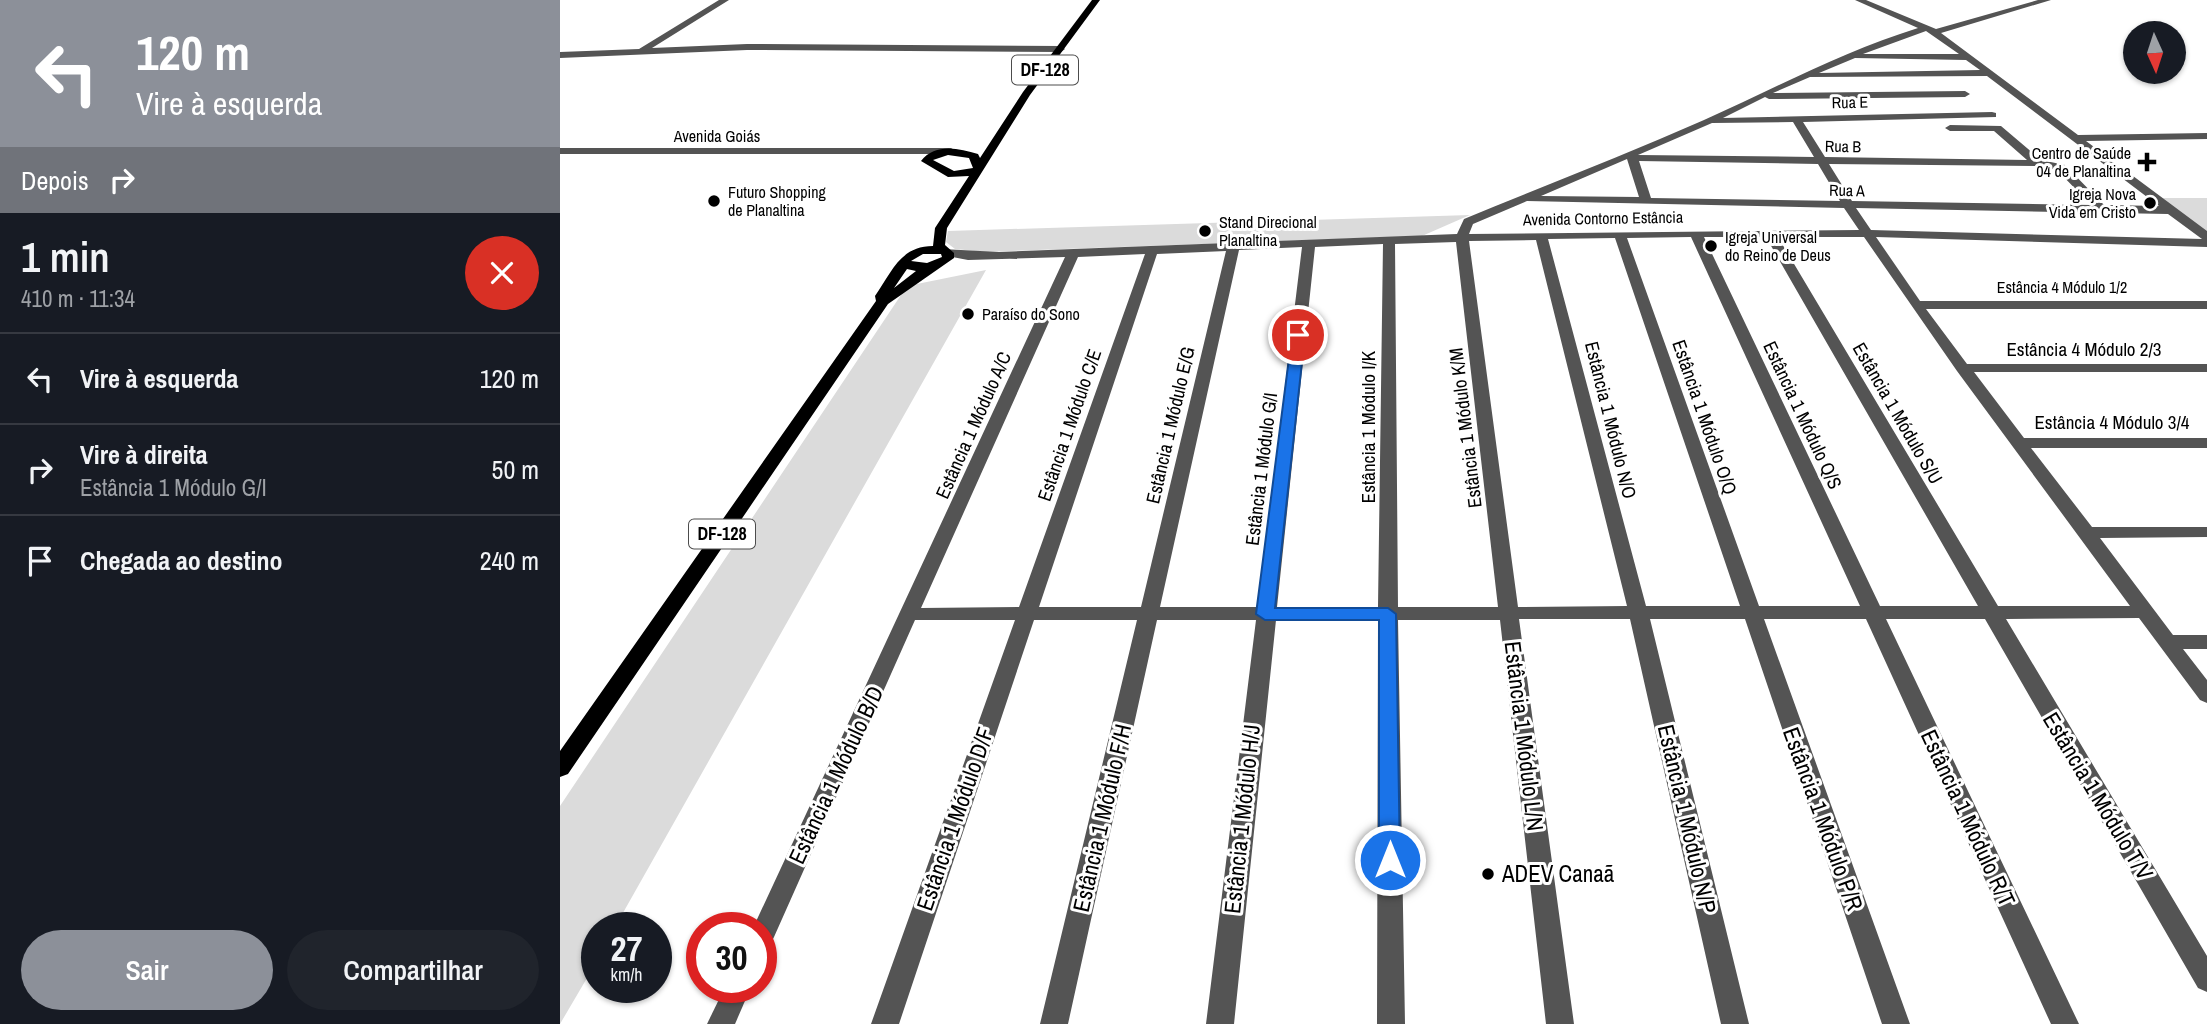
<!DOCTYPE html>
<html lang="pt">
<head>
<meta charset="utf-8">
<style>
  body { margin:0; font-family:"Archivo Narrow",sans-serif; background:#20242c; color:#f1f3f6; height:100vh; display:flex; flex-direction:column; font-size:26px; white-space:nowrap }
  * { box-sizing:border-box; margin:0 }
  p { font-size:23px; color:#9ea1a6 }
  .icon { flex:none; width:38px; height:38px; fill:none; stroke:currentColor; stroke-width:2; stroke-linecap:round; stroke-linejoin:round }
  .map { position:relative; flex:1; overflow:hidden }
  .details { display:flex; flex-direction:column; background:#171b24; width:560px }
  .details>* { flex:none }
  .guide { background:#8c9099; color:#fff; overflow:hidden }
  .needle { width:46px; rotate:177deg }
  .buttons { position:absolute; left:1563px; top:21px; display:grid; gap:14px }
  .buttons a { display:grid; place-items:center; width:63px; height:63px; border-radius:50%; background:#171b24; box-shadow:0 2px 5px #0004; font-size:35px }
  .speed { position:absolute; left:21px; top:912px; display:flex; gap:14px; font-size:35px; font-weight:700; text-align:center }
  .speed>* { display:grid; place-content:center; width:91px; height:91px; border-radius:50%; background:#171b24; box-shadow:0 2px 5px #0004; line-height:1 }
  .speed small { font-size:18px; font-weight:400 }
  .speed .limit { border:10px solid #d22; background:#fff; color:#111 }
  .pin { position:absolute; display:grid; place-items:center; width:60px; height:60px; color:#fff; margin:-30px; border:4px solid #fff; border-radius:50%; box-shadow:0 2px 7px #0007 }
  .me { position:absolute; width:77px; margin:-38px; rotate:0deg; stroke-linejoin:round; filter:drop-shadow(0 0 5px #0008) }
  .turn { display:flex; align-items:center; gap:24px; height:147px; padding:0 21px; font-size:32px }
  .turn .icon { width:91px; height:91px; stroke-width:2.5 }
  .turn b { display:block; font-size:49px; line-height:60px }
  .then { display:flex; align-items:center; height:66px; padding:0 21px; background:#0003; gap:14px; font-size:26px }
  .round { display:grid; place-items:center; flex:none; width:74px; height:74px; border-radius:37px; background:#20242c }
  .head { display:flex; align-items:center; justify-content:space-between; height:119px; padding:0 21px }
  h1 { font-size:42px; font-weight:600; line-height:52px }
  .action { display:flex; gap:14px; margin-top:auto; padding:14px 21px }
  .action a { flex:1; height:80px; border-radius:42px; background:#8c9099; color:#fff; font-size:28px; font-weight:600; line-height:80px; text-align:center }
  .action a+a { background:#20242c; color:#f1f3f6 }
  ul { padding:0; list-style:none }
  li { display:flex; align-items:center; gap:21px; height:91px; padding:0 21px; border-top:2px solid #363941 }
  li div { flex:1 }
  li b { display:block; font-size:26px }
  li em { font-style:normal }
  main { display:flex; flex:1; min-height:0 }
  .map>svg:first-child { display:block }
  .green { fill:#dbdbdb }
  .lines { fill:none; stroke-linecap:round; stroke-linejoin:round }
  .minor { fill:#545454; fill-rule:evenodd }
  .major { fill:#000; fill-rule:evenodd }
  .route { fill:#1a73e8; stroke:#114b97; stroke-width:2 }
  .poi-dot { fill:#000; stroke:#fff; stroke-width:2.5 }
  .labels { text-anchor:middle; stroke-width:6; stroke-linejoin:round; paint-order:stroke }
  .far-street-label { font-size:16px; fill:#000; stroke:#fff }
  .far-poi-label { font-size:16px; fill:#000; stroke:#fff; text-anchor:start }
  .shield { fill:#fff; stroke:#4c4c4c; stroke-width:2 }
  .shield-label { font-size:18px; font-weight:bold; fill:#000 }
  .street-label { font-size:19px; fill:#000; stroke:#fff }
  .near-street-label { font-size:23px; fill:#000; stroke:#fff }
  .near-poi-label { font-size:23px; fill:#000; stroke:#fff; text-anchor:start }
</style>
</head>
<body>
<main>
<section class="details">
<div class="guide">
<div class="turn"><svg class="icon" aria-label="left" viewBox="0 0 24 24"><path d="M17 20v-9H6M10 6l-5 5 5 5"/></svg><div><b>120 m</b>Vire à esquerda</div></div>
<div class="then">Depois<svg class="icon" aria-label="right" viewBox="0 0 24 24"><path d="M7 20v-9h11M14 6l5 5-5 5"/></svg></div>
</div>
<div class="head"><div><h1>1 min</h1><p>410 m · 11:34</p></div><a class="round" style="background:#d93025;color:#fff"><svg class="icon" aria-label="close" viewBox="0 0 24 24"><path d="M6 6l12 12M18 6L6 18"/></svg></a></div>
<ul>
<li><svg class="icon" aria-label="left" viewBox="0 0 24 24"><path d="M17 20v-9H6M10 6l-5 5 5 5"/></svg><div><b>Vire à esquerda</b></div><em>120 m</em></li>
<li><svg class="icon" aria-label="right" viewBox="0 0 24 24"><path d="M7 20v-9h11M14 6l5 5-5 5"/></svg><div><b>Vire à direita</b><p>Estância 1 Módulo G/I</p></div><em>50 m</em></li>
<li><svg class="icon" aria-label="arrive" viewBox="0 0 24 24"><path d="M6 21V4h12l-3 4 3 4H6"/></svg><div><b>Chegada ao destino</b></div><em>240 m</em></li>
</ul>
<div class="action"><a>Sair</a><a>Compartilhar</a></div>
</section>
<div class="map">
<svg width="1647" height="1024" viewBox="0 0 1647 1024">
  <rect width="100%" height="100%" fill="#fff"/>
  <g class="green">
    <path d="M1602,198H1647V231H1644Z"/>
    <path d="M910,215L862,236L425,252L395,249L386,242L388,231Z"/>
    <path d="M426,270L55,927L37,928V961L0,1024V806L347,286Z"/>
  </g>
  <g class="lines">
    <g class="minor">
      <path d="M159,0H169L92,48L187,44L501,46L505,49L501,52L187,50L0,58V52L79,49Z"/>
      <path d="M1295,0H1306L1376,29L1478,0H1491L1381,33L1518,135L1647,133V139L1526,141L1647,231V247L1316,237L1360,301H1647V309H1366L1407,364H1647V372H1414L1464,438H1647V448H1471L1532,527H1647V537L1540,538L1613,635H1647V649H1623L1647,680V703L1640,700L1579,618L1446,619L1647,956V992L1638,988L1425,619H1326L1519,1024H1491L1306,619H1204L1350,1024H1322L1185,619H1090L1189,1024H1161L1070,619H959L1014,1024H986L940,620H838L845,1024H817L818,620H716L674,1024H646L696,620H597L508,1024H480L577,620H474L339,1024H311L455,620H355L214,937L210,945L201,948V928H193L505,257L408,260L382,255V249L439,252L897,234L904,219C984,186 1065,155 1144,120C1215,88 1284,51 1358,28ZM1366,31L1399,54H1303ZM1295,58L1406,60L1420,70L1259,73ZM1427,76L1599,206L1544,205L1505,165L1481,160L1441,126L1390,125L1385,128L1390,131H1434L1467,160L1265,157L1243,122L1436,117V113L1432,112L1163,118L1205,97L1209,99L1405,97L1410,94L1405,91L1213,93L1250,77ZM1233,122L1254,157L1078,155L1152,123ZM1067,159L1079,197L981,196ZM1079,161L1258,164L1280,201L1091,198ZM1269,164L1478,166L1497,170L1531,205L1292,201ZM967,201L1284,208L1299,230L909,234L913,224ZM1296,208L1608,214L1642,239L1311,230ZM1131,237L1300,606H1199L1067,238ZM1144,237H1206L1418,606H1320ZM1218,237H1304L1397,371L1570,606H1438ZM1055,238L1180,606H1086L988,239ZM976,240L1067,606L958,607L909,241ZM896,242L938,607H838L835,244ZM823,244L818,607H717L755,247ZM742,247L698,607H600L679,250ZM666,251L581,607H479L597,254ZM585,254L459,607L361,608L518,257Z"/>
      <path d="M0,148H391L396,151L391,154H0Z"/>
      <path d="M165,987H191L175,1024H147Z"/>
    </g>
    <path class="major" d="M532,0H540L470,95L387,228L385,245L394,253V258L328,304L8,774L0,777V751L316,301L315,296C332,272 340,246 373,246L375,228L409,176L388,177L361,161C375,143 398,148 418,154L420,158L463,92ZM388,155L409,158L413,168L394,171L373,160ZM363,254H381L382,257L367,263L351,261ZM347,269L356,271L334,288Z"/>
  </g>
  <path class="route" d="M738,332L745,335L715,608H828L836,614L840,860L837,866L830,869L822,866L819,860V620H705L696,614L732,335Z"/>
  <g class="poi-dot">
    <path d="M1583.5 151.5h7v7h7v7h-7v7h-7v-7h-7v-7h7z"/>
    <circle cx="154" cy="201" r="7"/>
    <circle cx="1590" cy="203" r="7"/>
    <circle cx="645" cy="231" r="7"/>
    <circle cx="1151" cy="246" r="7"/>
    <circle cx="408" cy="314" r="7"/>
    <circle cx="928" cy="874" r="7"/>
  </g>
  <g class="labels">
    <g class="far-street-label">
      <text transform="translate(1290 102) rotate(-1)" y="6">Rua E</text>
      <text x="157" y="142">Avenida Goiás</text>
      <text transform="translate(1283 146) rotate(1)" y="6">Rua B</text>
      <text transform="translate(1287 190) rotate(1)" y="6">Rua A</text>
      <text transform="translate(1043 218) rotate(-1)" y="6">Avenida Contorno Estância</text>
      <text x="1502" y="293">Estância 4 Módulo 1/2</text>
    </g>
    <g class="far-poi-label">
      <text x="1571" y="159" text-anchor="end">Centro de Saúde<tspan x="1571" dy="18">04 de Planaltina</tspan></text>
      <text x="168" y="198">Futuro Shopping<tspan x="168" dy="18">de Planaltina</tspan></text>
      <text x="1576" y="200" text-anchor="end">Igreja Nova<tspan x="1576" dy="18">Vida em Cristo</tspan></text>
      <text x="659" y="228">Stand Direcional<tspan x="659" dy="18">Planaltina</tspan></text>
      <text x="1165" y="243">Igreja Universal<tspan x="1165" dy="18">do Reino de Deus</tspan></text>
      <text x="422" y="320">Paraíso do Sono</text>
    </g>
    <g class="shield">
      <rect x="452" y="55.5" width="66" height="29" rx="5"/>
      <rect x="129" y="519.5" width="66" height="29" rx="5"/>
    </g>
    <g class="shield-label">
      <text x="485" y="76">DF-128</text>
      <text x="162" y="540">DF-128</text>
    </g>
    <g class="street-label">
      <text x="1524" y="356">Estância 4 Módulo 2/3</text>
      <text transform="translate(1338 413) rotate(60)" y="7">Estância 1 Módulo S/U</text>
      <text transform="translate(1243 415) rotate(65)" y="7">Estância 1 Módulo Q/S</text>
      <text transform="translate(1145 417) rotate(71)" y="7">Estância 1 Módulo O/Q</text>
      <text transform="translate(1051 420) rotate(76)" y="7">Estância 1 Módulo N/O</text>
      <text x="1552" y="429">Estância 4 Módulo 3/4</text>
      <text transform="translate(413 425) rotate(-66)" y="7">Estância 1 Módulo A/C</text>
      <text transform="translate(509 425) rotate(-71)" y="7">Estância 1 Módulo C/E</text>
      <text transform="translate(610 425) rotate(-77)" y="7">Estância 1 Módulo E/G</text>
      <text transform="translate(808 427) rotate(-90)" y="7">Estância 1 Módulo I/K</text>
      <text transform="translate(905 428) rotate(-97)" y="7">Estância 1 Módulo K/M</text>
      <text transform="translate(701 469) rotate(-83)" y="7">Estância 1 Módulo G/I</text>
    </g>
    <g class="near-street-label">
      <text transform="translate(964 736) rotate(83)" y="8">Estância 1 Módulo L/N</text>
      <text transform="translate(276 775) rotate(-65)" y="8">Estância 1 Módulo B/D</text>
      <text transform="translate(1538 796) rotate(59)" y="8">Estância 1 Módulo T/V</text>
      <text transform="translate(542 818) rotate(-77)" y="8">Estância 1 Módulo F/H</text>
      <text transform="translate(1408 818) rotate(65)" y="8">Estância 1 Módulo R/T</text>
      <text transform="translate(395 819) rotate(-71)" y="8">Estância 1 Módulo D/F</text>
      <text transform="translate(682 819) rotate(-84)" y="8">Estância 1 Módulo H/J</text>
      <text transform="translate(1127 819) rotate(77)" y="8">Estância 1 Módulo N/P</text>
      <text transform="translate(1263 819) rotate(70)" y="8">Estância 1 Módulo P/R</text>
    </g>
    <g class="near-poi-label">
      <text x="942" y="882">ADEV Canaã</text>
    </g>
  </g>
</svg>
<div class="buttons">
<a><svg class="needle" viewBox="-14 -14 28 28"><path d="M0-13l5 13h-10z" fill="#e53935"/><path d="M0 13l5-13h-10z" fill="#9ea1a6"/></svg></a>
</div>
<div class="speed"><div>27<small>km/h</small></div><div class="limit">30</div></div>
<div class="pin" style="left:738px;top:335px;background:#d93025"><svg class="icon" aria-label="arrive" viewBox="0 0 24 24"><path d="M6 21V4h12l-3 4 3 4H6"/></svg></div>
<svg class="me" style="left:830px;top:860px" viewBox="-20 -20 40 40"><circle r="17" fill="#1a73e8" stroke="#fff" stroke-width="3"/><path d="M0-11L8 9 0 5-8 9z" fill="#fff"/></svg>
</div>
</main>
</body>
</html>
